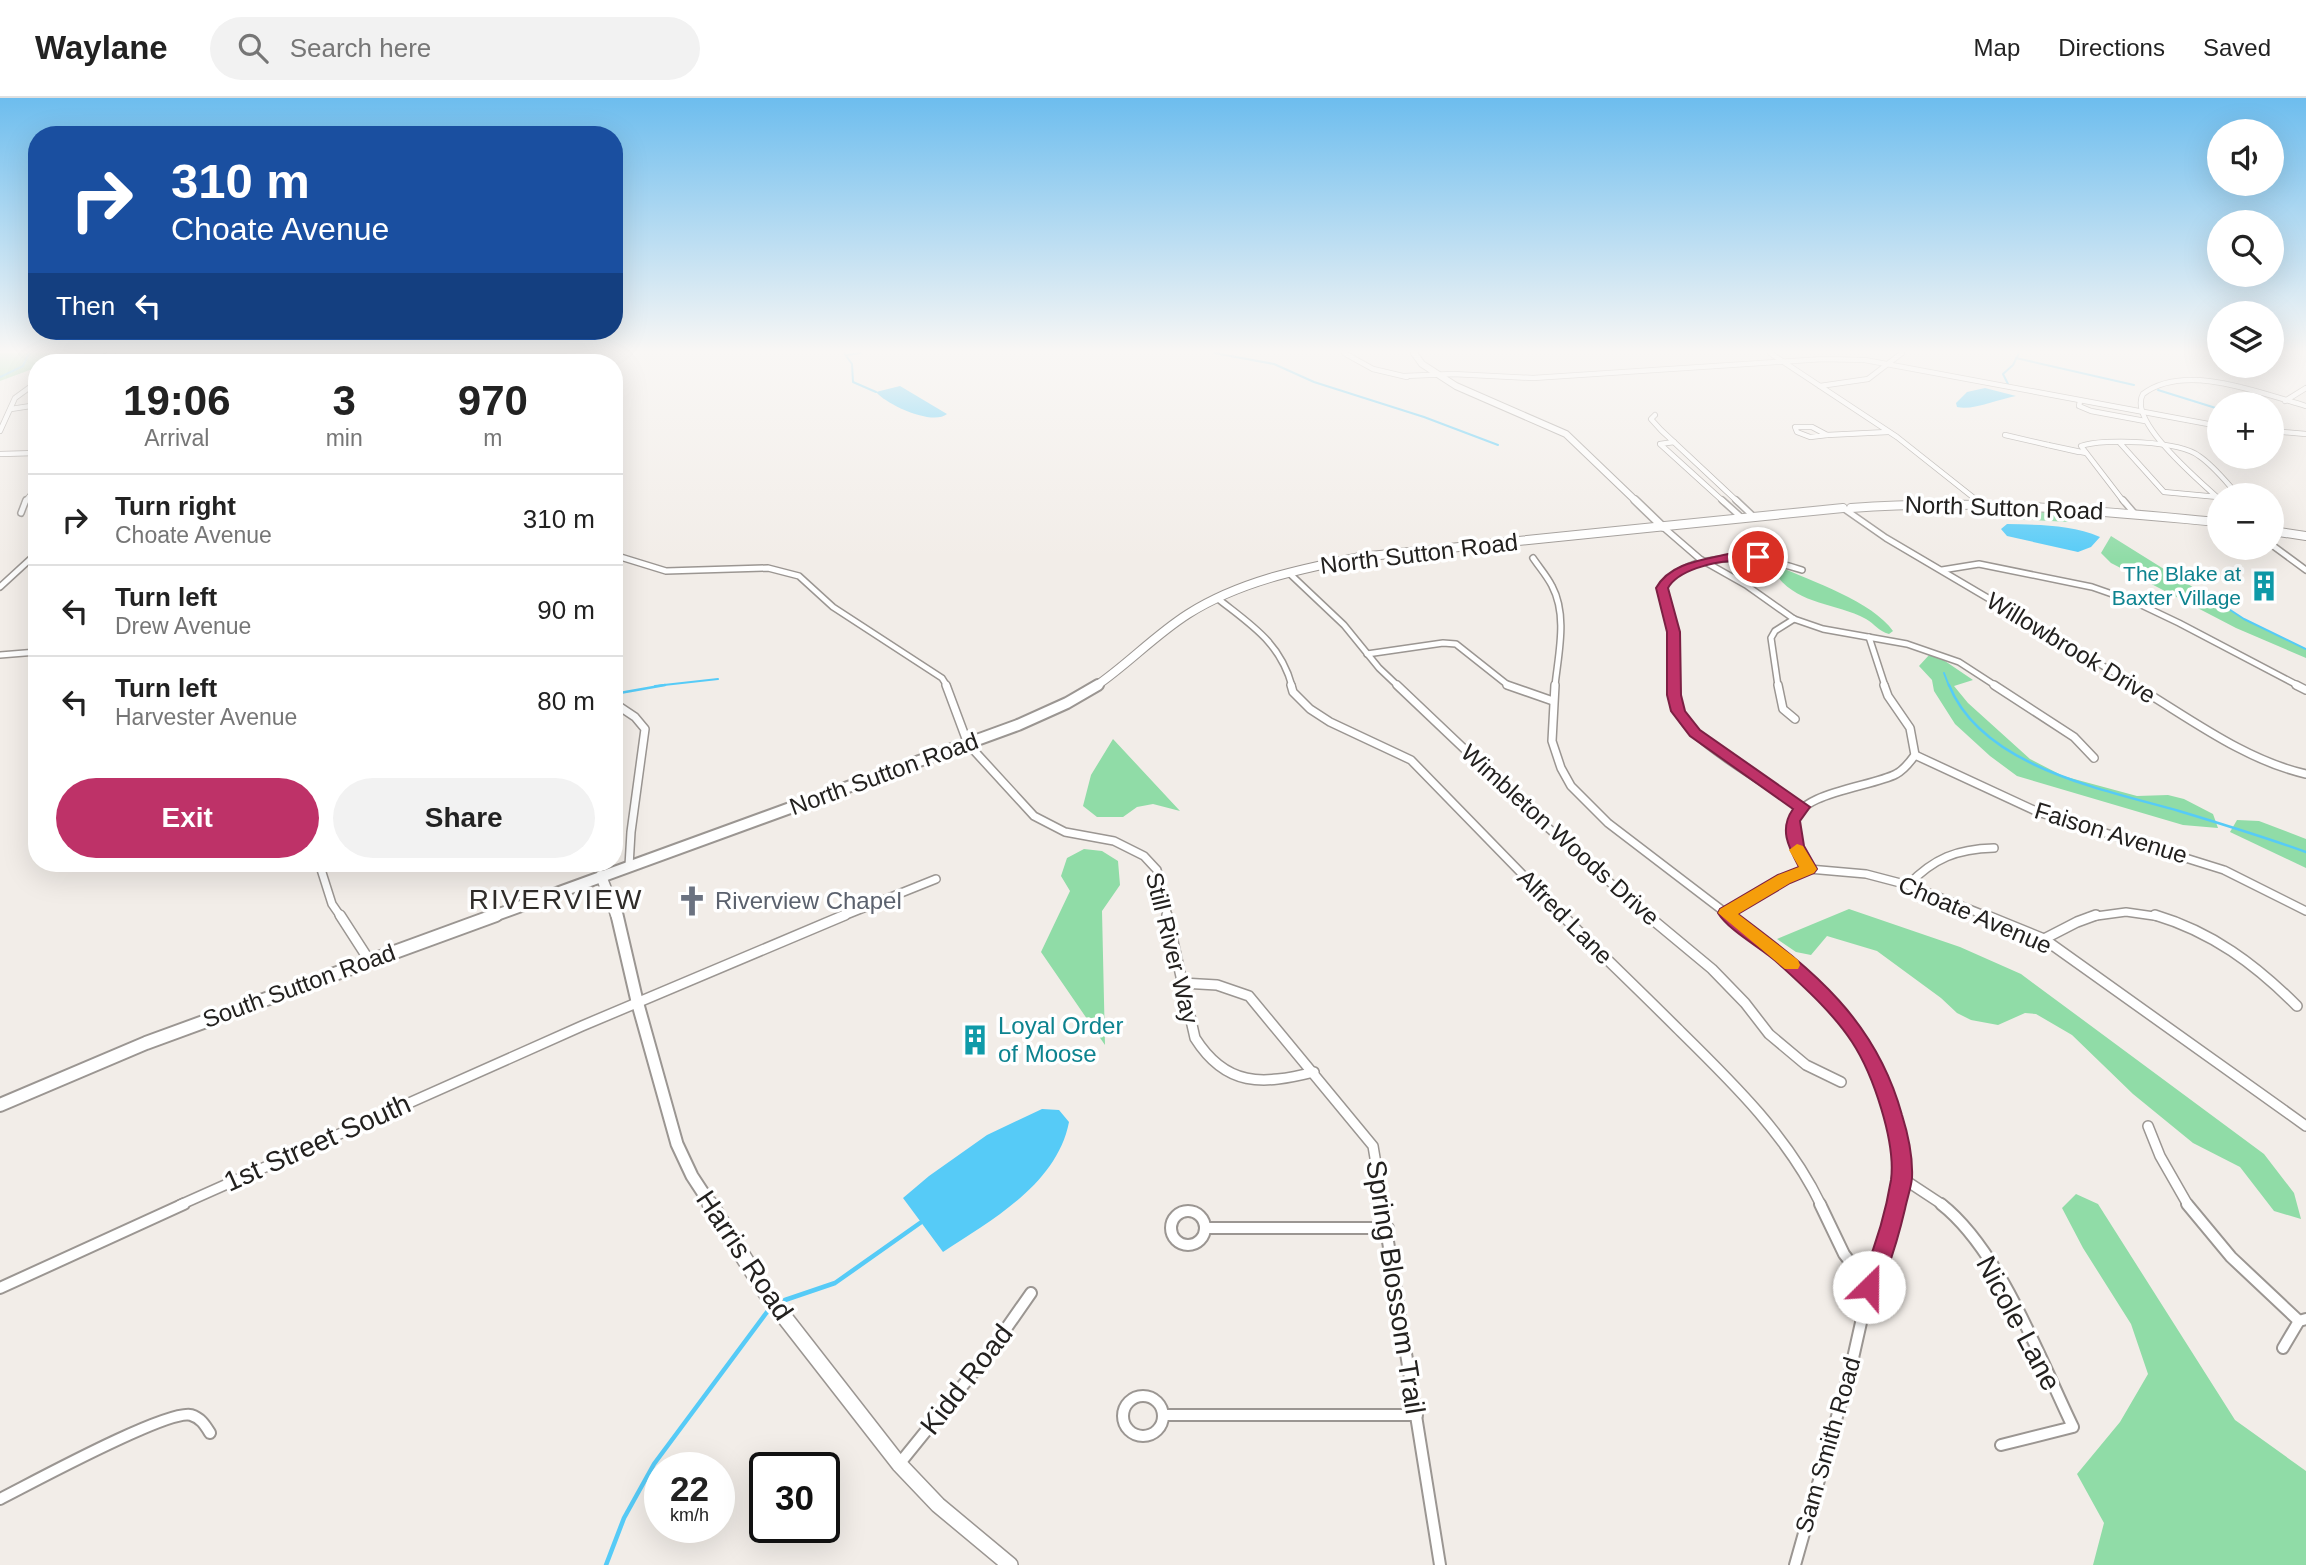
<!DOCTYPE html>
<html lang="en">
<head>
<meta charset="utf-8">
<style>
  body { margin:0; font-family:Helvetica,sans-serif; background:#f2f2f2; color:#222; height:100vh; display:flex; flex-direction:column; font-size:26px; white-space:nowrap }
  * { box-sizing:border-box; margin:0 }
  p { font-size:23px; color:#767676 }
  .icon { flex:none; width:38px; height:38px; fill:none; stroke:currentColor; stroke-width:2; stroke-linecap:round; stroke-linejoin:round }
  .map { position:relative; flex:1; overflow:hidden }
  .panel { position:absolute; left:28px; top:256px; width:595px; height:518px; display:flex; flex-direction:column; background:#fff; border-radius:28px; box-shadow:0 7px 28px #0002 }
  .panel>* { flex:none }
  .hud { position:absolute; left:28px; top:28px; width:595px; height:214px; border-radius:28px; box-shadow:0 7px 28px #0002; background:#1a4fa0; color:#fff; overflow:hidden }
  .fabs { position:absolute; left:2207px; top:21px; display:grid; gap:14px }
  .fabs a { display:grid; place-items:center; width:77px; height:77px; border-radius:50%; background:#fff; box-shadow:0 7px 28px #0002; font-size:35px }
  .speed { position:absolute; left:644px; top:1354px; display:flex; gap:14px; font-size:35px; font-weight:700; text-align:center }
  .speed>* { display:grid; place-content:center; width:91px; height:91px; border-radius:50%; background:#fff; box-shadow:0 7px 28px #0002; line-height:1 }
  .speed small { font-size:18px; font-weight:400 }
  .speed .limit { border:4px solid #111; border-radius:10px; background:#fff; color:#111 }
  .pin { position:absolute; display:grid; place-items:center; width:60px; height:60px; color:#fff; margin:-30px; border:4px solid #fff; border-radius:50%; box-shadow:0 2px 7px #0007 }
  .me { position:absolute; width:77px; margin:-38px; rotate:23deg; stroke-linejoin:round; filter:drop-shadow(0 0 5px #0008) }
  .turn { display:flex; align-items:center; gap:24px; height:147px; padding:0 28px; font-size:32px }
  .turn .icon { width:91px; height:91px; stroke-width:2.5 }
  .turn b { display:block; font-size:49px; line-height:60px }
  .then { display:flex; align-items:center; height:66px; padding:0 28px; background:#0003; gap:14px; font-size:26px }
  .eta { display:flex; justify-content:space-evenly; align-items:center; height:119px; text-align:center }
  .eta b { font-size:42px; font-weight:600; line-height:49px }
  .action { display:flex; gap:14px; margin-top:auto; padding:14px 28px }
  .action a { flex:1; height:80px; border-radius:42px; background:#be3268; color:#fff; font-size:28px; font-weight:600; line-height:80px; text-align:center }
  .action a+a { background:#f2f2f2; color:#222 }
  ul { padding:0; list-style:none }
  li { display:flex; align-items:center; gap:21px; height:91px; padding:0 28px; border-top:2px solid #e0e0e0 }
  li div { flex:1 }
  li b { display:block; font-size:26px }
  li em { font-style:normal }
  header { display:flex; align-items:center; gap:42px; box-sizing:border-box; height:98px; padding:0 35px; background:#fff; border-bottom:2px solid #e0e0e0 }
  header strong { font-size:33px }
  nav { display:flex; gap:38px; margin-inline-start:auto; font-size:24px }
  .search { width:490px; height:63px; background:#f2f2f2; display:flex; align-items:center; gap:18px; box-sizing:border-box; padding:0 24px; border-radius:38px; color:#767676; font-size:26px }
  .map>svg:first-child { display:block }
  .green { fill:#90dca7 }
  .water { fill:#56cbf7 }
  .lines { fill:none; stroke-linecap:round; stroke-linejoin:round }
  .stream-far2 { stroke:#56cbf7; stroke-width:2 }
  .stream-far1 { stroke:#56cbf7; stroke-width:2.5 }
  .stream { stroke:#56cbf7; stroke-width:4.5 }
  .minor-far4-casing { stroke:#9b9692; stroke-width:6 }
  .minor-far3-casing { stroke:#9b9692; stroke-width:8 }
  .minor-far2-casing { stroke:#9b9692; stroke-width:10 }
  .minor-far1-casing { stroke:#9b9692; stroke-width:12 }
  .minor-casing { stroke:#9b9692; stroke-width:14 }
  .tertiary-far4-casing { stroke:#9b9692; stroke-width:8 }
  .tertiary-far3-casing { stroke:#9b9692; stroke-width:10 }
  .tertiary-far2-casing { stroke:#9b9692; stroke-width:13 }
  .tertiary-far1-casing { stroke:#9b9692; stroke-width:15 }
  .tertiary-casing { stroke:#9b9692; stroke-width:18 }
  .secondary-far2-casing { stroke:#9b9692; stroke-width:10 }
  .secondary-far1-casing { stroke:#9b9692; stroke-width:14 }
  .secondary-casing { stroke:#9b9692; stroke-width:16 }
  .minor-far4 { stroke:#fff; stroke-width:4.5 }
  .minor-far3 { stroke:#fff; stroke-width:5 }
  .minor-far2 { stroke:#fff; stroke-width:7 }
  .minor-far1 { stroke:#fff; stroke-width:9 }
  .minor { stroke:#fff; stroke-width:10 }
  .tertiary-far4 { stroke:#fff; stroke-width:6 }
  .tertiary-far3 { stroke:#fff; stroke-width:7 }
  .tertiary-far2 { stroke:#fff; stroke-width:10 }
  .tertiary-far1 { stroke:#fff; stroke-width:11 }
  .tertiary { stroke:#fff; stroke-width:15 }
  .secondary-far2 { stroke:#fff; stroke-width:8 }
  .secondary-far1 { stroke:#fff; stroke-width:10 }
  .secondary { stroke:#fff; stroke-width:12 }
  .route { fill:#be3268; stroke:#7c2044; stroke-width:2 }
  .slow { fill:#f59e0b }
  .labels { text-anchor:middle; stroke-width:7; stroke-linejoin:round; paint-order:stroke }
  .far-culture-label { font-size:21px; fill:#0d838f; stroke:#fff; text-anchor:end }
  .street-label { font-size:24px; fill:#23211f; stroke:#fff }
  .worship-label { font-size:24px; fill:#5b616d; stroke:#fff; text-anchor:start }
  .culture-label { font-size:24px; fill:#0d838f; stroke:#fff; text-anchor:start }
  .quarter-label { font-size:28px; letter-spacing:2px; fill:#302c29; stroke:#fff }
  .near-street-label { font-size:28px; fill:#23211f; stroke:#fff }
</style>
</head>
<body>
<header>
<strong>Waylane</strong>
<div class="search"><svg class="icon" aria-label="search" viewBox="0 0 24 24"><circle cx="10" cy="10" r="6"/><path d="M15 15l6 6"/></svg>Search here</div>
<nav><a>Map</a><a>Directions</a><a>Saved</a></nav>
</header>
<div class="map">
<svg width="2306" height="1467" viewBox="0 0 2306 1467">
  <rect width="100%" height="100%" fill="#f2ede8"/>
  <g class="green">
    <path d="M0,255H52L42,264H37L35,270L0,283Z"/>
    <path d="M415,255H517L495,264H423L428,258Z"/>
    <path d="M1988,411L2061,415L2069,424L1996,420Z"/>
    <path d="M2111,438L2244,521L2306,551V560L2236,530L2111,465L2101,455Z"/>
    <path d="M1775,467C1808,482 1872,503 1893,533L1889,536C1878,533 1875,526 1866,521C1832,503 1793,508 1771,469Z"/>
    <path d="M1930,556L1942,561L1973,582L1954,588L1968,605L2030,661L2063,678L2137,698L2168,697L2184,701L2213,716L2218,730L2183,727L2017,678L1990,658L1955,626L1934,593L1932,582L1919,568Z"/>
    <path d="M1113,641L1180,713L1153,706L1137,709L1123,719H1097L1083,708L1091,677Z"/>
    <path d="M2237,722L2259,723L2306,741V770L2230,734Z"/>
    <path d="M1084,751L1102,753L1118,763L1120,787L1102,813L1105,947L1041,854L1070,793L1061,778L1067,760Z"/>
    <path d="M1849,811L1960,849L2021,876L2264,1056L2294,1095L2301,1121L2274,1113L2240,1069L2193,1045L2133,996L2072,937L2036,916L2025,915L1998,927L1971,922L1957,915L1941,900L1877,853L1827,838L1811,857L1796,854L1777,841Z"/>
    <path d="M2076,1096L2098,1106L2235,1322L2306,1373V1467H2093L2104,1425L2077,1376L2120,1324L2148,1276L2131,1226L2083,1150L2062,1110Z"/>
  </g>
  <g class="water">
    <path d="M900,288L947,316C933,328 887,307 876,294Z"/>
    <path d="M1985,290L2016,298C1999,301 1972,313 1957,309L1956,305L1967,294Z"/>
    <path d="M2007,426C2037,427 2071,426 2100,439L2091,449L2078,454L2007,438L2001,431Z"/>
    <path d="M1042,1011L1059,1012L1069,1024C1057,1086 992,1122 943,1154L903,1100L929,1078L987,1037Z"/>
  </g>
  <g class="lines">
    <g class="stream-far2">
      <path d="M844,255L852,266L853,284L876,294"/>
      <path d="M1214,255L1274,266L1314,284L1424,319L1498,347"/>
      <path d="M847,257L861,255"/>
      <path d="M2016,260L2134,287"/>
      <path d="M449,264L456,255"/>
      <path d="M0,279L23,268L29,255"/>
      <path d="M2008,286L2003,276L2013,267L2019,255"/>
      <path d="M2158,292L2219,311"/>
      <path d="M2212,500L2244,521L2306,551"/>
      <path d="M1944,575L1949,588"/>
      <path d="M655,588L718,581"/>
    </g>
    <g class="stream-far1">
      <path d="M1949,587C1982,669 2102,691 2179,713C2222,726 2264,739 2306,754"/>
      <path d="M614,596L665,587"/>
    </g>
    <g class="stream">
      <path d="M785,1202L835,1185L920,1125"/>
      <path d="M606,1467L624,1420L654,1366L767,1214"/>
    </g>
    <g class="minor-far4-casing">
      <g id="minor-far4">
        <path d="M1344,255L1373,271L1407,279"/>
        <path d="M1770,255L1897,339L1979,404"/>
        <path d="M102,259L132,264"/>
        <path d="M89,264L113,255"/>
        <path d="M1404,278L1453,276L1533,280L1823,261L1865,262L2219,328"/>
        <path d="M1820,288L1868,281L1902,255"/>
        <path d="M2080,303L2079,308L2091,313L2145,323"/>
        <path d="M2285,303L2306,290"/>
        <path d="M11,311L37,307"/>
        <path d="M1655,317L1651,321L1661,332L1738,404"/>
        <path d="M1795,329H1812L1827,337L1810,339L1797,334Z"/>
        <path d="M0,333L15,300L37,284"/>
        <path d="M2272,333L2306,336"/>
        <path d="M1827,337L1888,334"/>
        <path d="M2005,337L2048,347"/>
        <path d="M1674,344L1660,346L1724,404"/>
        <path d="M2120,345L2164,394L2218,399"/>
        <path d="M2079,354L2048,347L2086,355"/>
        <path d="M0,356L37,355"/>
        <path d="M2219,401C2200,383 2127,323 2143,296C2185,264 2260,295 2306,308"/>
        <path d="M25,404L37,388"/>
        <path d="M2124,404L2081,348C2104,340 2180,343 2199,358C2214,368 2226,384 2238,397"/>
      </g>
    </g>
    <g class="minor-far3-casing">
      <g id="minor-far3">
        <path d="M1722,402L1742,420"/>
        <path d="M1736,402L1754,419"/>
        <path d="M1977,402L1979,404"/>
        <path d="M2123,402L2135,416"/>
        <path d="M1843,410L1886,440L2137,588"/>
        <path d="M21,415L26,402"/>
        <path d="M1663,429L1700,461L1746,487L1794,521L1823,531L1907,546L1959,564L1996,588"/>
        <path d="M2272,447L2306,472"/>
        <path d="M614,457L666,473L768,470L799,478L833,509L942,580L947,588"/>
        <path d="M1533,460C1539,469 1547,478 1552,488C1568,518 1558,557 1555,588"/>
        <path d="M1942,472L1979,466L2092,489L2135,504L2179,525L2299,588"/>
        <path d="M1289,475L1344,527L1379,570L1398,588"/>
        <path d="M0,489L37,455"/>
        <path d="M1217,500C1251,527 1280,544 1292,588"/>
        <path d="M1869,539L1885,588"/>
        <path d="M1367,556L1443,545L1456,546L1509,588"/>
        <path d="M0,557L37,554"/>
        <path d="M1674,588L1673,534L1662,490C1689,449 1763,459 1802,472"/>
        <path d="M1778,588L1771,540L1775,533L1794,521"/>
      </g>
    </g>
    <g class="minor-far2-casing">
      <g id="minor-far2">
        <path d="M946,587L968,646L1034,718L1065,734L1114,743L1144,758L1157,772L1168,819"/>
        <path d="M1291,587L1293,594L1310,611L1330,624L1411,662L1564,819"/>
        <path d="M1397,587L1537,720L1649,819"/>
        <path d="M1507,587L1553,603"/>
        <path d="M1555,587L1552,643L1561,670L1571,688L1608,725L1731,819"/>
        <path d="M1674,587C1674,598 1677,613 1684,623C1698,646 1776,692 1802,709"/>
        <path d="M1778,587L1783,611L1795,621"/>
        <path d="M1994,587L2074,639L2094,660"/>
        <path d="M2134,587C2188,619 2244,662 2306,676"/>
        <path d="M2296,587L2306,592"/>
        <path d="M614,605L635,619L645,631L631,734L629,768"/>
        <path d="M1915,657L2038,714L2224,772L2306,813"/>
        <path d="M319,765L332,806L341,819"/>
        <path d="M1809,771C1802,757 1791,742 1793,726C1797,694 1872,689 1896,676C1904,672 1910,664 1915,657L1910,630L1888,598L1884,587"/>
        <path d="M1908,787C1934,760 1957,751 1994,750"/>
        <path d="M1726,815L1784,781L1809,771L1866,776L1908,787L1989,819"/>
        <path d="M841,819L936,781"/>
        <path d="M2089,819L2126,814L2161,819"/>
      </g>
    </g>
    <g class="minor-far1-casing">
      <g id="minor-far1">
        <path d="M340,817L369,862"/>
        <path d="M1167,817L1195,940C1226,989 1262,987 1314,974"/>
        <path d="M1562,817C1600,855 1639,892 1677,930C1732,984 1787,1037 1821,1107"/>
        <path d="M1647,817L1712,871L1745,905L1769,936L1806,967L1841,984"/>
        <path d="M1728,817C1803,875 1867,922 1892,1017C1901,1050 1903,1074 1895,1107"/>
        <path d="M1985,817L2044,841L2306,1028"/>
        <path d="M2155,817C2212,834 2255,866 2297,908"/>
        <path d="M2044,841L2077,824L2096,817"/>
        <path d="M1182,885L1217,887L1249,898L1373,1048L1383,1107"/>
        <path d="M2148,1028L2160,1058L2188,1107"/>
        <path d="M1902,1080L1943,1107"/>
        <path d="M180,1107L582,928L845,817"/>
      </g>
    </g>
    <g class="minor-casing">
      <g id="minor">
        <path d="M1382,1106L1440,1467"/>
        <path d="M1820,1106L1844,1156L1869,1189"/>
        <path d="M1941,1106C2000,1152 2040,1261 2073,1329L2001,1347"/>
        <path d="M2187,1106L2231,1159L2299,1223"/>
        <circle cx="1188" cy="1130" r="17"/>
        <path d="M1205,1130H1388"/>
        <path d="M0,1190L184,1106"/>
        <path d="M2283,1250L2299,1223L2306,1221"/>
        <circle cx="1143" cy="1318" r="20"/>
        <path d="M1163,1317H1417"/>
        <path d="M900,1365L989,1255L1031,1195"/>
        <path d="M0,1401C30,1386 167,1311 191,1317C201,1320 205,1327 210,1335"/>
        <path d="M1795,1467L1851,1269L1869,1189L1882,1160L1896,1106"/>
      </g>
    </g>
    <g class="tertiary-far4-casing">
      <path id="tertiary-far4" d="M1414,255L1422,266L1456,288L1566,336L1637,404"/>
    </g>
    <g class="tertiary-far3-casing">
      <path id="tertiary-far3" d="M1635,402L1663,429"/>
    </g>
    <g class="tertiary-far2-casing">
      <path id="tertiary-far2" d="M601,778L617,819"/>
    </g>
    <g class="tertiary-far1-casing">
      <path id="tertiary-far1" d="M617,817L637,903L677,1046L692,1078L711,1107"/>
    </g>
    <g class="tertiary-casing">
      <path id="tertiary" d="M710,1106L768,1198L899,1366L938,1407L1010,1467"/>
    </g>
    <g class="secondary-far2-casing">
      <g id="secondary-far2">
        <path d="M1851,410C1975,400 2096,413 2219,424"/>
        <path d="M2272,433L2306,438"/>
        <path d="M1096,588C1128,566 1155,537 1188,516C1240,483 1301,471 1360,459L1843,410"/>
      </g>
    </g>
    <g class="secondary-far1-casing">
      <path id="secondary-far1" d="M491,819L1018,627L1067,605L1098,587"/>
    </g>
    <g class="secondary-casing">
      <path id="secondary" d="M0,1007L146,945L496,817"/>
    </g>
    <use href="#minor-far4" class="minor-far4"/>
    <use href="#minor-far3" class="minor-far3"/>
    <use href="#minor-far2" class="minor-far2"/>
    <use href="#minor-far1" class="minor-far1"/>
    <use href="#minor" class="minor"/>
    <use href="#tertiary-far4" class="tertiary-far4"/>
    <use href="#tertiary-far3" class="tertiary-far3"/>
    <use href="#tertiary-far2" class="tertiary-far2"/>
    <use href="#tertiary-far1" class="tertiary-far1"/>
    <use href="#tertiary" class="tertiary"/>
    <use href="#secondary-far2" class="secondary-far2"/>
    <use href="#secondary-far1" class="secondary-far1"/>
    <use href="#secondary" class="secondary"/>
  </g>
  <linearGradient id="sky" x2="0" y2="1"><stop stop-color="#6dbdee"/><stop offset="0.55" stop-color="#f9f7f5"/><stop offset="1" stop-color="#f9f7f5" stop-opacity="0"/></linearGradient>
  <rect width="2306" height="461" fill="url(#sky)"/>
  <path class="route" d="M1728,456H1758L1764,459C1756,465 1743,463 1732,463C1713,464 1678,472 1668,490L1680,534L1681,597L1685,613L1700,632L1810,709L1800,723L1804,748L1817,771L1814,775L1790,785L1738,816C1814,873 1876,922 1902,1017C1908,1036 1913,1059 1912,1080C1911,1090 1907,1101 1905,1111C1898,1141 1890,1168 1877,1196L1869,1199L1861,1196L1858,1189C1873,1156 1885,1118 1891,1082C1896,1044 1873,976 1852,944C1833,915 1805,890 1779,866C1762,850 1730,834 1718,815L1720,811L1778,777L1799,769C1788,748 1779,731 1793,711L1690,638L1671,613L1667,597V534L1656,490C1670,465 1702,462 1728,456Z"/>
  <path class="slow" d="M1797,746L1803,748L1817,771L1814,775L1790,785L1738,816L1798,862L1800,867L1798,871H1785L1718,815L1720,811L1778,777L1799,769L1789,752Z"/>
  <defs>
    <g id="building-bare" transform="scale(2.415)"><path d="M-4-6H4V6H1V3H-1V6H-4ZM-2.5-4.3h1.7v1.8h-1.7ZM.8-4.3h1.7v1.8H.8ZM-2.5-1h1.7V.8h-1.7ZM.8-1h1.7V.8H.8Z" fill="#0f9aa8" stroke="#fff" stroke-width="2.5" paint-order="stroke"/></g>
    <g id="church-bare" transform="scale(2.415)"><path d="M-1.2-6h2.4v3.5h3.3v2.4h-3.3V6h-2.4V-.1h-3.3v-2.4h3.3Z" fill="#6b7280" stroke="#fff" stroke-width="2.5" paint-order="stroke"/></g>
  </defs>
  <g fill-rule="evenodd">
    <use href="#building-bare" x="2264" y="488"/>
    <use href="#church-bare" x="692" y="803"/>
    <use href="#building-bare" x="975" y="942"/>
  </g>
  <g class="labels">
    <g class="far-culture-label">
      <text x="2241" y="483">The Blake at<tspan x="2241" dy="24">Baxter Village</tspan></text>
    </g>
    <g class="street-label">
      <text transform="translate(2004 410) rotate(2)" y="8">North Sutton Road</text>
      <text transform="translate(1419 456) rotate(-7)" y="8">North Sutton Road</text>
      <text transform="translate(2071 550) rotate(31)" y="8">Willowbrook Drive</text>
      <text transform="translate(884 676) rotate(-20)" y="8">North Sutton Road</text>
      <text transform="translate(2111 735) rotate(17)" y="8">Faison Avenue</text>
      <text transform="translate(1560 737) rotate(42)" y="8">Wimbleton Woods Drive</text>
      <text transform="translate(1975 817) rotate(23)" y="8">Choate Avenue</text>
      <text transform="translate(1565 819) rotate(45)" y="8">Alfred Lane</text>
      <text transform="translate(1172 850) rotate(76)" y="8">Still River Way</text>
      <text transform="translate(299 888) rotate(-20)" y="8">South Sutton Road</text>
      <text transform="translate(1828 1347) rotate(-74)" y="8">Sam Smith Road</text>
    </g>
    <g class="worship-label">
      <text x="715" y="811">Riverview Chapel</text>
    </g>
    <g class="culture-label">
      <text x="998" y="936">Loyal Order<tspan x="998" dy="28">of Moose</tspan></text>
    </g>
    <g class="quarter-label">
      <text x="556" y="811">RIVERVIEW</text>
    </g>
    <g class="near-street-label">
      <text transform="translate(317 1044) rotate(-24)" y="10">1st Street South</text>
      <text transform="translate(745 1157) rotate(56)" y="10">Harris Road</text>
      <text transform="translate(1396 1189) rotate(81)" y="10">Spring Blossom Trail</text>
      <text transform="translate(2019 1225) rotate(62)" y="10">Nicole Lane</text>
      <text transform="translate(966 1281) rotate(-52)" y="10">Kidd Road</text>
    </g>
  </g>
</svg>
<div class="fabs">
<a><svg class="icon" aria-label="sound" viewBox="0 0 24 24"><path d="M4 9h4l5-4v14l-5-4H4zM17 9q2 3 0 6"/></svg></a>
<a><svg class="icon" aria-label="search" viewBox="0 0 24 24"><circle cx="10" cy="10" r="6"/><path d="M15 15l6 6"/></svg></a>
<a><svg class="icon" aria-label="layers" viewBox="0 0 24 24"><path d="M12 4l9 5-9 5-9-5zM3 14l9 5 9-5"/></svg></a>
<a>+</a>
<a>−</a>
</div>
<div class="speed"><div>22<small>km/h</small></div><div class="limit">30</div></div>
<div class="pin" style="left:1758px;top:459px;background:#d93025"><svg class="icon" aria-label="arrive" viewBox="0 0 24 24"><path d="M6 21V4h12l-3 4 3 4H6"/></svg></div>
<svg class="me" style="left:1869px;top:1189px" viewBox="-20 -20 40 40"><circle r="19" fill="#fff"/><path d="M0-13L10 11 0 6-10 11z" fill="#be3268"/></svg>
<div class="hud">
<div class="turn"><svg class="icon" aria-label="right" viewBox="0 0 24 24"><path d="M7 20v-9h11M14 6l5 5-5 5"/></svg><div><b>310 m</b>Choate Avenue</div></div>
<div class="then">Then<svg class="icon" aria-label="left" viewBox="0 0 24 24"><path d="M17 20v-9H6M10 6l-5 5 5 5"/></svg></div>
</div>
<section class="panel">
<div class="eta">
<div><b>19:06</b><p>Arrival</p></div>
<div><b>3</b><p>min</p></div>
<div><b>970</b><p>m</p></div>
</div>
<ul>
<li><svg class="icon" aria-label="right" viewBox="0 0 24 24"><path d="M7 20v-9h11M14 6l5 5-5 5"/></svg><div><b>Turn right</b><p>Choate Avenue</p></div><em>310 m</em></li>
<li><svg class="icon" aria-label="left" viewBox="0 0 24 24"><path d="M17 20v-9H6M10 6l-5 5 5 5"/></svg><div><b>Turn left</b><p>Drew Avenue</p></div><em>90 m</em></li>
<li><svg class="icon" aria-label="left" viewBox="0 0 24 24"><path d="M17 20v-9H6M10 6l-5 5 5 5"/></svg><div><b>Turn left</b><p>Harvester Avenue</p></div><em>80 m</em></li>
</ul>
<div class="action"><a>Exit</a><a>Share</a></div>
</section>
</div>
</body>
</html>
